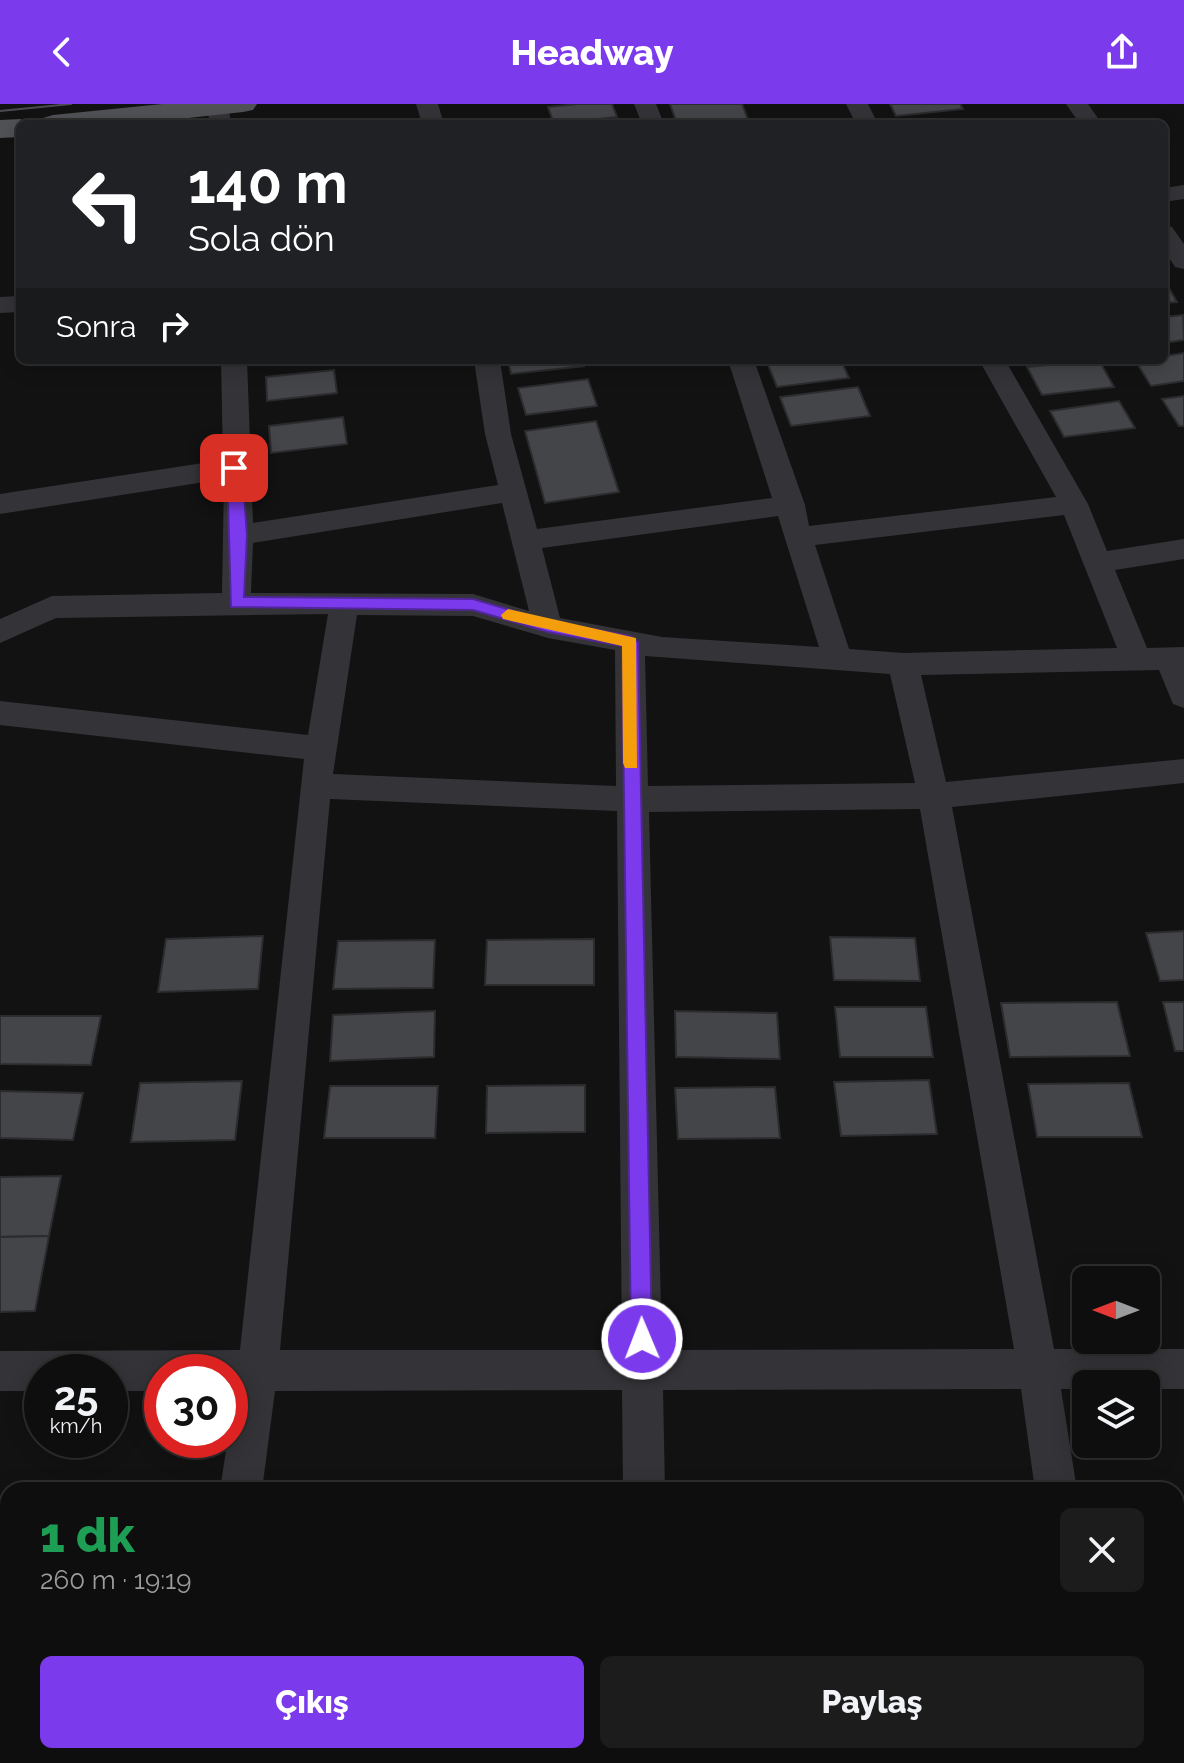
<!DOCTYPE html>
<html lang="tr">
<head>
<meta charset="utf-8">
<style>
  body { margin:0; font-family:Raleway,sans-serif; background:#1c1c1c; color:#f1f3f6; height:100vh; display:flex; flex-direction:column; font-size:30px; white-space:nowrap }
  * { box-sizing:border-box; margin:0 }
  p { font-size:26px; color:#9b9c9e }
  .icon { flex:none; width:44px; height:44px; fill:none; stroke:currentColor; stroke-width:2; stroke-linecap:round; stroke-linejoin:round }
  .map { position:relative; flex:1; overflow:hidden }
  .sheet { position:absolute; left:0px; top:1378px; width:1184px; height:282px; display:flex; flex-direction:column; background:#0e0e0e; border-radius:24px 24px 0 0; box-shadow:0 4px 20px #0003,0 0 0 2px #2e2e2e }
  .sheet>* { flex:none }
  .guide { position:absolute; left:16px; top:16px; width:1152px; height:244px; border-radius:12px; box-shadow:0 4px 20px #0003,0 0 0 2px #2e2e2e; background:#202124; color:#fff; overflow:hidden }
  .needle { width:52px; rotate:270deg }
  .tools { position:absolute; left:1072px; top:1162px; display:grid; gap:16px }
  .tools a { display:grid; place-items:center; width:88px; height:88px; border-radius:12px; background:#0e0e0e; box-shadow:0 4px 20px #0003,0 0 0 2px #2e2e2e; font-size:40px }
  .speed { position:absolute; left:24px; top:1250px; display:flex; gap:16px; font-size:40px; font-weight:700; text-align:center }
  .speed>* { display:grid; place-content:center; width:104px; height:104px; border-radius:50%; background:#0e0e0e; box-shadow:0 4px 20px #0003,0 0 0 2px #2e2e2e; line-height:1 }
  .speed small { font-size:20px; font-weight:400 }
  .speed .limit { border:12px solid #d22; background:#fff; color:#111 }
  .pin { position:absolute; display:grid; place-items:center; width:68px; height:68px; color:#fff; margin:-34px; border-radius:16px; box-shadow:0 4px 12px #0006 }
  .me { position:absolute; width:88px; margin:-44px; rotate:359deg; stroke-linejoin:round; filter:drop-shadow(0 0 6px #0008) }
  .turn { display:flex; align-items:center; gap:28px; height:168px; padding:0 40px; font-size:36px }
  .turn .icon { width:104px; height:104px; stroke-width:2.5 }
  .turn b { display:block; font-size:56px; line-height:68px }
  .then { display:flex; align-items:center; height:76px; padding:0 40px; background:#0003; gap:16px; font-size:30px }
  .round { display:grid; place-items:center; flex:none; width:84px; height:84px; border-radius:12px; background:#1c1c1c }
  .summary { display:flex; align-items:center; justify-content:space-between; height:136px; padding:0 40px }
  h1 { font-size:48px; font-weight:800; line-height:60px; color:#1e9e55 }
  .primary-button { display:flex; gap:16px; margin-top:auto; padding:16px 40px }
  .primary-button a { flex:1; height:92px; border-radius:12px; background:#7c3aed; color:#fff; font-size:32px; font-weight:800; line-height:92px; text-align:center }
  .primary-button a+a { background:#1c1c1c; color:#f1f3f6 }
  header { display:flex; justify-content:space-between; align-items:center; height:104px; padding:0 40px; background:#7c3aed; color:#fff; font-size:36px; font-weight:800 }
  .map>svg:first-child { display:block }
  .building { fill:#444548; stroke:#2c2c2f; stroke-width:2 }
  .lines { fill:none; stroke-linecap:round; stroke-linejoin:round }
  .minor { fill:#343438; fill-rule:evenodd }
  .primary { fill:#505256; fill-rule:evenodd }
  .tram { stroke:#4b4d51; stroke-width:2 }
  .route { fill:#7c3aed; stroke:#51269a; stroke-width:2 }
  .slow { fill:#f59e0b }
</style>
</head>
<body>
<header><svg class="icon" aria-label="back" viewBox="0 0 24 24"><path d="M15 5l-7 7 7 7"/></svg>Headway<svg class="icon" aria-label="share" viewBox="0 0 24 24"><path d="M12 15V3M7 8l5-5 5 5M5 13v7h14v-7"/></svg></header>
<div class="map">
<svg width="1184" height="1659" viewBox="0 0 1184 1659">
  <rect width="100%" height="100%" fill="#121213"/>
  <g class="building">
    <path d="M578,0H612L617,13L554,20L548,3Z"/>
    <path d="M670,0H742L749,18L677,20Z"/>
    <path d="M890,0H960L963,5L896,12Z"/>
    <path d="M395,15L396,20H341Z"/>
    <path d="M1164,175L1177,198L1164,199Z"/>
    <path d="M1183,211L1184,236L1164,239V213Z"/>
    <path d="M1184,249V277L1151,282L1135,256H1164V252Z"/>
    <path d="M508,256H583L584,262L511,270Z"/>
    <path d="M766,256H841L849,274L777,283Z"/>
    <path d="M1099,256L1114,283L1042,291L1027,263Z"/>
    <path d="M334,266L337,289L267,297L266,273Z"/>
    <path d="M588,275L597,302L526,311L518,284Z"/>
    <path d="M858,283L870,312L791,322L780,293Z"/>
    <path d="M1184,292V322H1179L1162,295Z"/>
    <path d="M1119,297L1135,324L1064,333L1050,307Z"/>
    <path d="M343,313L347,340L271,349L269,322Z"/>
    <path d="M596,317L619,388L545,399L525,327Z"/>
    <path d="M1184,827V876L1160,877L1146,829Z"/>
    <path d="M263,832L258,885L158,888L166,835Z"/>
    <path d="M830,833L915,834L920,877L834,876Z"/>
    <path d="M594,835V881H485L487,836Z"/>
    <path d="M435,836L433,884L333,885L338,837Z"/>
    <path d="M1117,898L1130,952L1010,953L1001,899Z"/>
    <path d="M1163,898H1184V947H1175Z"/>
    <path d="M835,903H926L933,953H840Z"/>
    <path d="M435,907L434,953L330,957L333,911Z"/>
    <path d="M675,907L777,909L780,955L676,953Z"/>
    <path d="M0,912H101L91,961L0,960Z"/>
    <path d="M929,976L937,1030L841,1032L834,978Z"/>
    <path d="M242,977L235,1036L131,1038L140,979Z"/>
    <path d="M1129,979L1142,1033H1037L1028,980Z"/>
    <path d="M585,981V1028L486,1029L487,982Z"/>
    <path d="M330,982H438L435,1034H324Z"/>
    <path d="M775,983L780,1034L678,1035L675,984Z"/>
    <path d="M0,987L83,989L73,1036L0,1034Z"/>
    <path d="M61,1072L49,1132L0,1133V1073Z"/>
    <path d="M49,1132L35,1207L0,1208V1133Z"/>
    <rect x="1176" y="1435" width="8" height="93"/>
  </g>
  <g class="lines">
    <g class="minor">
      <path d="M208,0H228L231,20H209Z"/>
      <path d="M416,0H438L444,20H422Z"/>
      <path d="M634,0H656L664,20H642Z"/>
      <path d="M846,0H868L878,20H856Z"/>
      <path d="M1066,0H1088L1102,20H1080Z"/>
      <path d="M1184,81V95L1164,98V84Z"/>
      <path d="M1164,121L1172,123L1184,140V165L1175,163L1164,146Z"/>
      <path d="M20,192V208L0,209V193Z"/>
      <path d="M221,256H247L253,419L498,381L485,330L474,256H500L511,330L537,425L772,394L728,256H754L805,401L809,422L1056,393L979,256H1005L1088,400L1107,447L1184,435V455L1115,466L1147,544L1184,543V604L1173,600L1159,566L921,571L946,678L1184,655V679L952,703L1054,1245H1184V1285H1146V1280H1086V1285H1061L1077,1386H1035L1021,1285L663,1286L665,1386H623L622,1286L275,1287L262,1386H220L235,1287H230V1268H162V1287H110V1268H42V1287H0V1247L240,1246L304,655L0,621V597L308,631L328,510L56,514L0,539V515L52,492L222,489L224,375L0,410V390L223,356ZM502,399L529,507L473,490L251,489L253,439ZM1064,411L1117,544L903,549L849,545L815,441ZM778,412L819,543L662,533L560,514L542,444ZM357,511L473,512L548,534L615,546L616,682L333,670ZM645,552L890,570L915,679L648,682ZM330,695L617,707L622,1246H280ZM920,705L1014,1245L662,1246L649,708Z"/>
      <path d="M178,1652H224L223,1659H177Z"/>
      <rect x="624" y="1652" width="46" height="7"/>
      <path d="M1073,1652H1119L1120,1659H1074Z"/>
    </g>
    <g class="primary">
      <path d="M162,0H257L253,6L243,8L134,20H39L43,14L53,11Z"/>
      <path d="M20,15L32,20H20V33L0,34V16Z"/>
    </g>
    <path class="tram" d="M0,7L71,0"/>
  </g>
  <path class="route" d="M234,359L242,364L247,431L244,493L473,495L548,517L630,532L638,538L652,1235L649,1243L642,1246L634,1243L631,1235L622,542L548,528L473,506L231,503L227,364Z"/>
  <path class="slow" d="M508,505L636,534L637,664H625L623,659L622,542L503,515L501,511Z"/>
</svg>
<div class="tools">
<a><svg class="needle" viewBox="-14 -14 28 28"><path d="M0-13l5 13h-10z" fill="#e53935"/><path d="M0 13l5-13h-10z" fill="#9b9c9e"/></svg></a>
<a><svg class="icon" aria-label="layers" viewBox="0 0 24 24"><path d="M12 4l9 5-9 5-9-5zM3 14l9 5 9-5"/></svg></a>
</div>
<div class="speed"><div>25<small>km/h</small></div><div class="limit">30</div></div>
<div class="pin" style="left:234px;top:364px;background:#d93025"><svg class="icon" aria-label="arrive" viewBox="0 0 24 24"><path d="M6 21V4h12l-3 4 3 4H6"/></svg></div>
<svg class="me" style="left:642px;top:1235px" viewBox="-20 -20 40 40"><circle r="17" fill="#7c3aed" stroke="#fff" stroke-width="3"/><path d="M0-11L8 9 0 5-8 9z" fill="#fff"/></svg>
<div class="guide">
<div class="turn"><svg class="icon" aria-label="left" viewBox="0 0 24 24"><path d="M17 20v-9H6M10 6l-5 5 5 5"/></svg><div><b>140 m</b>Sola dön</div></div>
<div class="then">Sonra<svg class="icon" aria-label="right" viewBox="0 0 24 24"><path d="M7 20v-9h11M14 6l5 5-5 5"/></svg></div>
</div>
<section class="sheet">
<div class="summary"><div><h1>1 dk</h1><p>260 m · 19:19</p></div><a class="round"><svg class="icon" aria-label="close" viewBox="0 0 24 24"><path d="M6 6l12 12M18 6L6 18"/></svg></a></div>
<div class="primary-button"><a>Çıkış</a><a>Paylaş</a></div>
</section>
</div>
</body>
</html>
